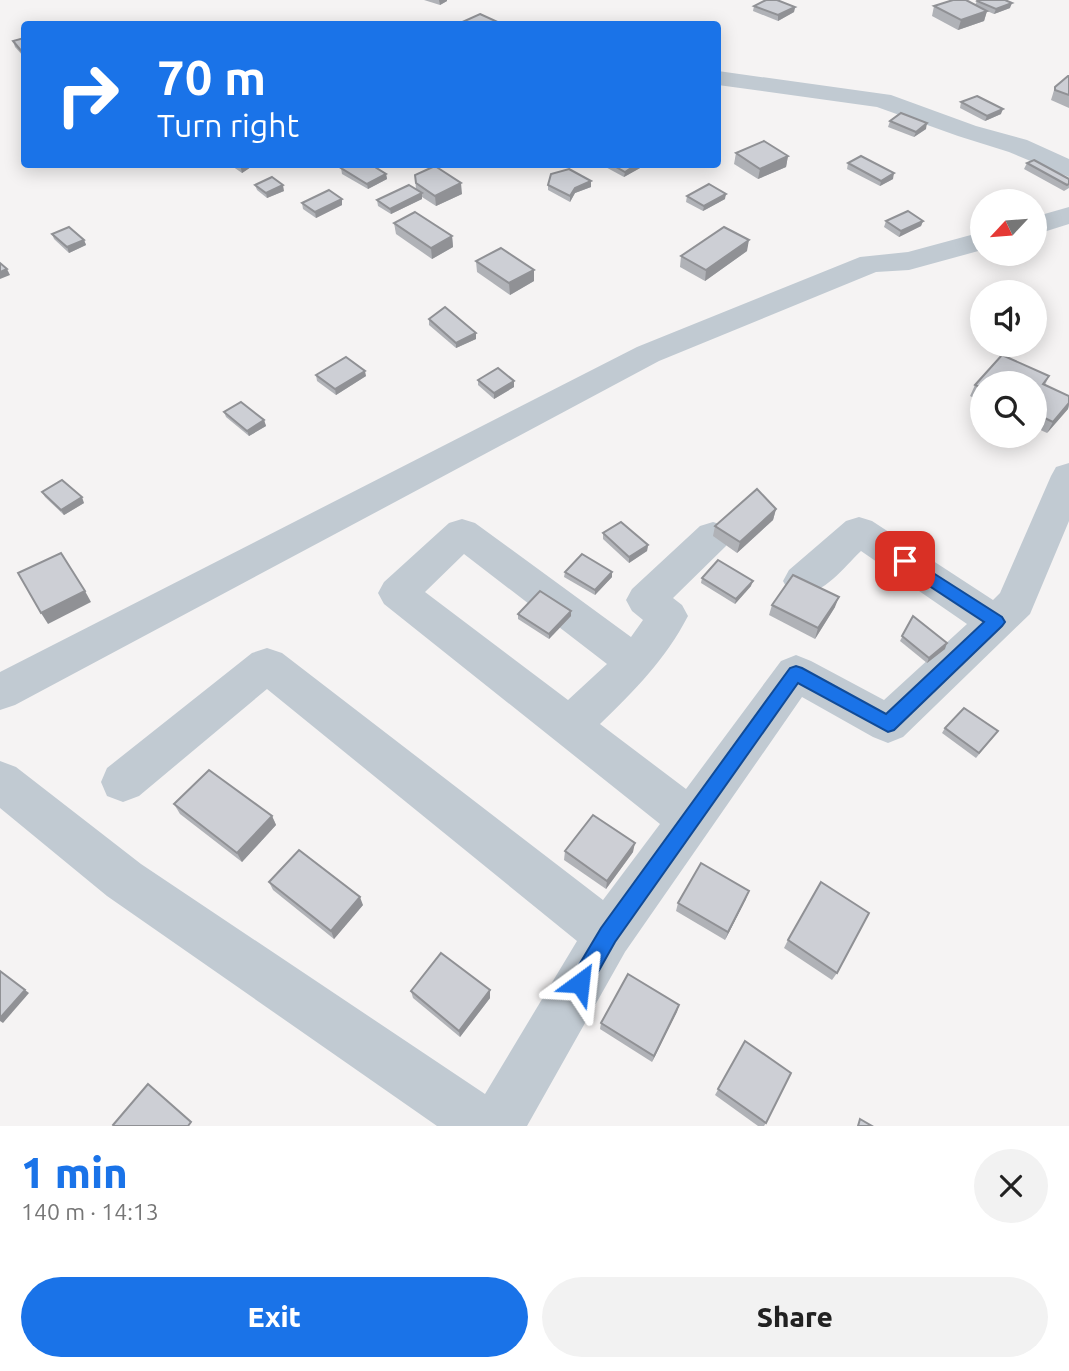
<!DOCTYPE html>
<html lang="en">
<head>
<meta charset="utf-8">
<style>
  body { margin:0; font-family:Ubuntu,sans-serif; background:#f2f2f2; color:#222; height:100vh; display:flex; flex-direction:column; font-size:26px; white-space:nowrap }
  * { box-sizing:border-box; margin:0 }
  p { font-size:23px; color:#767676 }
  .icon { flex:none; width:38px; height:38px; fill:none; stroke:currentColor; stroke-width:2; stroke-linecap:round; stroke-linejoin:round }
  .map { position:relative; height:1126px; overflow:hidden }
  .side { display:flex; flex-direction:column; background:#fff; flex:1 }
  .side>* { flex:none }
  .top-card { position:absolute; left:21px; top:21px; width:700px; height:147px; border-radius:7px; box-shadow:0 4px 18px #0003; background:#1a73e8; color:#fff; overflow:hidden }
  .needle { width:46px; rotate:244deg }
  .buttons { position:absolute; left:970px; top:189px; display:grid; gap:14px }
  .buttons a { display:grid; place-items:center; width:77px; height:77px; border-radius:50%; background:#fff; box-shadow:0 4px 18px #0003; font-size:35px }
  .pin { position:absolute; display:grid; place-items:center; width:60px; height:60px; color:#fff; margin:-30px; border-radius:14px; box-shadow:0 4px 10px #0006 }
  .me { position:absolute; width:77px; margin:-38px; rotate:30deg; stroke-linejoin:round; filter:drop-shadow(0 0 5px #0008) }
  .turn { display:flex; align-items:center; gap:24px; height:147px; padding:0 21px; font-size:32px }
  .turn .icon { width:91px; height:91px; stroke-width:2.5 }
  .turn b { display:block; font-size:49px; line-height:60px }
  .round { display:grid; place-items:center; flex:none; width:74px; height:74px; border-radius:37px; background:#f2f2f2 }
  .summary { display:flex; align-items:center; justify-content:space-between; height:119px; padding:0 21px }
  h1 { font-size:42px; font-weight:800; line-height:52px; color:#1a73e8 }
  .button { display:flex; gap:14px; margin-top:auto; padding:14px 21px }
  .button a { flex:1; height:80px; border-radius:42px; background:#1a73e8; color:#fff; font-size:28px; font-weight:800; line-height:80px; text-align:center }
  .button a+a { background:#f2f2f2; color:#222 }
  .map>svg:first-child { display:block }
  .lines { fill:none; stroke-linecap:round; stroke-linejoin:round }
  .minor { fill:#c1cad2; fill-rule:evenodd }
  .wall { fill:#b0b2b7 }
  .shaded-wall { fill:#909195 }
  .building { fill:#cdcfd5; stroke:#909195; stroke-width:2 }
  .route { fill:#1a73e8; stroke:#114b97; stroke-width:2 }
</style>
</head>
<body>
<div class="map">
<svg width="1069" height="1126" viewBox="0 0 1069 1126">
  <rect width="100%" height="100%" fill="#f5f3f3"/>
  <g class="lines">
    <g class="minor">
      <path d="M718,71L891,95L976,126L1027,140L1069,159V177L1009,152L958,136L877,107L718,85Z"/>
      <path d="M1069,207V224L1034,235V217Z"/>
      <path d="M982,232V250L909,270L876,272L659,361L15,705L0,710V672L637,347L860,257L908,252Z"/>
      <path d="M1069,463V521L1030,614L903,737L888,743L873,737L802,697L625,952L527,1126H437L107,896L0,808V761L16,767L141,864L485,1094L577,941L267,689L139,796L123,802L107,796L101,782L107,768L252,653L267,648L282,653L603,900L660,824L384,604L378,593L384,582L449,523L462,519L475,523L631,637L643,620L632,611L626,600L632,589L700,526L713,522L726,526L732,536L726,546L673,598L682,605L688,616C665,660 635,690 600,724L686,789L781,661L796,655L811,661L884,700L967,624L861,551C840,571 819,602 789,592L783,581L789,570L846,521L859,517L872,521L993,600L1000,593L1051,476L1056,467ZM464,554L607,664L568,700L425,592Z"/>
    </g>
  </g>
  <g class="wall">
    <path d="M424,0H447V1L440,5Z"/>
    <path d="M977,1L1010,8L994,14L987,11L984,21L958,30L932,16L934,6L975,5Z"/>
    <path d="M754,6L795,7L794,12L778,21L753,11Z"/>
    <path d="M24,38V57L15,47L13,41Z"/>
    <path d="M1069,76V108L1051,100L1055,87Z"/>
    <path d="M961,102L1001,114L985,121L960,108Z"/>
    <path d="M890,121L926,129L914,137L888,127Z"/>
    <path d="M736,153L788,156L786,167L758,179L734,164Z"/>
    <path d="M848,163L893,179L880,186L847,169Z"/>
    <path d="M1027,163L1069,179V188L1064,191L1024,169Z"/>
    <path d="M229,164H258L251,167L242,173Z"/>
    <path d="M600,164H641L640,168L624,177Z"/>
    <path d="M341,168L386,174L387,179L368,189L342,174Z"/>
    <path d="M415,175L462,194L436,206L422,197V199L391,214L378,206L377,200L416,190Z"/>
    <path d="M255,185L284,191L267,198L257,190Z"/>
    <path d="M548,185L591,187L575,193L570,202L548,190Z"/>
    <path d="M687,196L725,199L703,211L686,202Z"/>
    <path d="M302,203L342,205L316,218L303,209Z"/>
    <path d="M886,221H923L921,226L899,237L884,227Z"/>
    <path d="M394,223L452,236L453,247L432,259L396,234Z"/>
    <path d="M52,234L84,240L86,245L69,253L54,239Z"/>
    <path d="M747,251L705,281L680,267L681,256Z"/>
    <path d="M476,261L534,281L510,295L477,272Z"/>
    <path d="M429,319L476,339L456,348L429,325Z"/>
    <path d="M1002,355L1049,376L1045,385L1069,396V406L1068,409L1047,433L1034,427V383H982V402L970,396L975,385Z"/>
    <path d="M316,375L366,376L336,395L317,381Z"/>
    <path d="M478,380L514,387L494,399L478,385Z"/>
    <path d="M224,412L264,420L266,426L249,436L226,417Z"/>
    <path d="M42,492L84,503L64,515L45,497Z"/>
    <path d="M776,509L773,520L737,553L713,536L715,526Z"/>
    <path d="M603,533L648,545L647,551L629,563L603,539Z"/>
    <path d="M565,572L612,577L595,595L564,577Z"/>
    <path d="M702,578L751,586L735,604L701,583Z"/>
    <path d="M772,605L835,607L815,639L769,615Z"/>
    <path d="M571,611V616L549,639L518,619V614Z"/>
    <path d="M913,616L945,649L927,663L900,641Z"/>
    <path d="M945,728L998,731L976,758L942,733Z"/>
    <path d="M174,804L272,816L276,825L242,862L180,814Z"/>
    <path d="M565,851L633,852L606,889L564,860Z"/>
    <path d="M269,882L363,905L334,939L273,890Z"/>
    <path d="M746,899L725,940L676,911L678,903Z"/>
    <path d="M788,940L837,973L832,980L784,948Z"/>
    <path d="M490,990V998L460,1037L413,998L411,991Z"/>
    <path d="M679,1005L652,1062L600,1029L601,1023Z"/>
    <path d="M745,1041L766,1123L764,1126H758L715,1095Z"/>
  </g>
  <g class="shaded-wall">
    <path d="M439,0H447V1L440,5Z"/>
    <path d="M1012,3L1010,8L994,14L996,9Z"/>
    <path d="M795,7L794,12L778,21V15Z"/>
    <path d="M987,11L984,21L958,30L961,20Z"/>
    <path d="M1003,109L1001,114L985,121L987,116Z"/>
    <path d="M927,123L926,129L914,137L916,132Z"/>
    <path d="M788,156L786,167L758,179L760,169Z"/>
    <path d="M240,164H258L251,167L242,173Z"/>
    <path d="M637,164H641L640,168L624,177L625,172Z"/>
    <path d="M894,173L893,179L880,186L881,181Z"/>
    <path d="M386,174L387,179L368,189L367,184Z"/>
    <path d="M591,181V187L575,193L570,202V196L575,188Z"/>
    <path d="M461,183L462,194L436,206L435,196Z"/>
    <path d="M283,185L284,191L267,198L266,193Z"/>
    <path d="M422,193V199L391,214L390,209Z"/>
    <path d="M726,194L725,199L703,211L704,206Z"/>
    <path d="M342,199V205L316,218L315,212Z"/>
    <path d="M923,221L921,226L899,237L901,231Z"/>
    <path d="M452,236L453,247L432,259L431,248Z"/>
    <path d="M84,240L86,245L69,253L67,247Z"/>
    <path d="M749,240L747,251L705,281L706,270Z"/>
    <path d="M7,269L10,275L0,279V272Z"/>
    <path d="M534,270V281L510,295L509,283Z"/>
    <path d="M476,333V339L456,348V343Z"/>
    <path d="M365,371L366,376L336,395L335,389Z"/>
    <path d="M514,381V387L494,399V393Z"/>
    <path d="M1069,403L1068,409L1047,433L1053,422Z"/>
    <path d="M264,420L266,426L249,436L247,431Z"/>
    <path d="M82,497L84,503L64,515L61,510Z"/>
    <path d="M776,509L773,520L737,553L740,542Z"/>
    <path d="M648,545L647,551L629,563V557Z"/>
    <path d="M612,572V577L595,595V590Z"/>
    <path d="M753,581L751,586L735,604L736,599Z"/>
    <path d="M85,591L91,602L48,624L41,613Z"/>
    <path d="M839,597L835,607L815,639L818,628Z"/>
    <path d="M571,611V616L549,639V634Z"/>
    <path d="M947,643L945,649L927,663L929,658Z"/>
    <path d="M272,816L276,825L242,862L237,853Z"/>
    <path d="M635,843L633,852L606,889L607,881Z"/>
    <path d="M749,891L746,899L725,940L728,932Z"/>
    <path d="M360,897L363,905L334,939L331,931Z"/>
    <path d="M25,990L29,993L3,1023L0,1021V1018Z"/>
    <path d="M490,990V998L460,1037L459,1031Z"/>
    <path d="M679,1005L677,1012L652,1062L654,1056Z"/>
  </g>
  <g class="building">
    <path d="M766,0H777L795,7L778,15L754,6Z"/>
    <path d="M953,0H966L987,11L961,20L934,6Z"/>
    <path d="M978,0H1005L1012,3L996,9L977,1Z"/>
    <path d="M480,14L500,23L497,24H458Z"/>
    <path d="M24,38V52L23,53L13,41Z"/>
    <path d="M1068,76H1069V95L1055,90V87Z"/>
    <path d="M977,96L1003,109L987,116L961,102Z"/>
    <path d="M901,113L927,123L916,132L890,121Z"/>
    <path d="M764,141L788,156L760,169L736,153Z"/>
    <path d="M861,156L894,173L881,181L848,163Z"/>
    <path d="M1034,160L1069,179V184L1067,185L1027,163Z"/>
    <path d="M348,164H370L386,174L367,184L341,168Z"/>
    <path d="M611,164H637L625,172Z"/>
    <path d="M435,166L461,183L435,196L416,183L415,175Z"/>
    <path d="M569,169L591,181L575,188L570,196L548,185L551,174Z"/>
    <path d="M272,177L283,185L266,193L255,185Z"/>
    <path d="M709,184L726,194L704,206L687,196Z"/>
    <path d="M409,185L422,193L390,209L377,200Z"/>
    <path d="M329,190L342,199L315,212L302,203Z"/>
    <path d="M908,211L923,221L901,231L886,221Z"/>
    <path d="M415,212L452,236L431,248L394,223Z"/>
    <path d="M69,227L84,240L67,247L52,234Z"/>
    <path d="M724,227L749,240L706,270L681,256Z"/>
    <path d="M501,248L534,270L509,283L476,261Z"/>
    <path d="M0,263L7,269L0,272Z"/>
    <path d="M445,307L476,333L456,343L429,319Z"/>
    <path d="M1002,355L1049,376L1043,384L1069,396V403L1053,422L1034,413V383H982V388L975,385Z"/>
    <path d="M346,357L365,371L335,389L316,375Z"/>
    <path d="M498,368L514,381L494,393L478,380Z"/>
    <path d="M241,402L264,420L247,431L224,412Z"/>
    <path d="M62,480L82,497L61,510L42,492Z"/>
    <path d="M757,489L776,509L740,542L715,526Z"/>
    <path d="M621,522L648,545L629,557L603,533Z"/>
    <path d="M61,553L85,591L41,613L18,573Z"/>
    <path d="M582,554L612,572L595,590L565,572Z"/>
    <path d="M718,560L753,581L736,599L702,578Z"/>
    <path d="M793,575L839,597L818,628L772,605Z"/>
    <path d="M540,591L571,611L549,634L518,614Z"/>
    <path d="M913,616L947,643L929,658L902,636Z"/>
    <path d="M964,708L998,731L979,753L945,728Z"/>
    <path d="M209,770L272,816L237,853L174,804Z"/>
    <path d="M593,815L635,843L607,881L565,851Z"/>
    <path d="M299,850L360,897L331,931L269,882Z"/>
    <path d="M701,863L749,891L728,932L678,903Z"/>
    <path d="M821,882L869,913L837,973L788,940Z"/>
    <path d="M441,953L490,990L459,1031L411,991Z"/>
    <path d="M0,971L25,990L0,1018Z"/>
    <path d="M628,974L679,1005L654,1056L601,1023Z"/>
    <path d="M745,1041L791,1073L766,1123L718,1089Z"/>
    <path d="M148,1084L191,1122L188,1126H114L113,1125Z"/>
    <path d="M860,1119L872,1126H858Z"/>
  </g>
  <path class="route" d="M905,555L1002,617L1005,622L1002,626L894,730L888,732L798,683L615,942L588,990L580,993L573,990L570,983L573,975L601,928L790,668L796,666L802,668L886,714L984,622L899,566L897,561Z"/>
</svg>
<div class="buttons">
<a><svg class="needle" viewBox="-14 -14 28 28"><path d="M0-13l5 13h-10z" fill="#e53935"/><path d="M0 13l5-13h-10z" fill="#767676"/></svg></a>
<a><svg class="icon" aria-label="sound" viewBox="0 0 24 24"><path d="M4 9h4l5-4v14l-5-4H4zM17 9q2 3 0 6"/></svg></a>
<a><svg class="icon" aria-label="search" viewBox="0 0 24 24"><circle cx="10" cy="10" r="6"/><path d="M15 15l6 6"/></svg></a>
</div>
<div class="pin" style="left:905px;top:561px;background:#d93025"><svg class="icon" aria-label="arrive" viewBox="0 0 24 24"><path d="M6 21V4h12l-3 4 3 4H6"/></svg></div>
<svg class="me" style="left:580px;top:983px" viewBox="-20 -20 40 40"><path d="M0-17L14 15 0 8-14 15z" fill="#1a73e8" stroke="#fff" stroke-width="4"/></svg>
<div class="top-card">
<div class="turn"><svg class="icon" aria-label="right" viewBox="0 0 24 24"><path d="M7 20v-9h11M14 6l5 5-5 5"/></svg><div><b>70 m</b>Turn right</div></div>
</div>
</div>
<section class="side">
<div class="summary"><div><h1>1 min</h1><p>140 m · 14:13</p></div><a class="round"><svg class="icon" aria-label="close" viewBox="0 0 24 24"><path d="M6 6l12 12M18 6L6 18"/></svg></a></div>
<div class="button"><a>Exit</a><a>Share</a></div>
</section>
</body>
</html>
